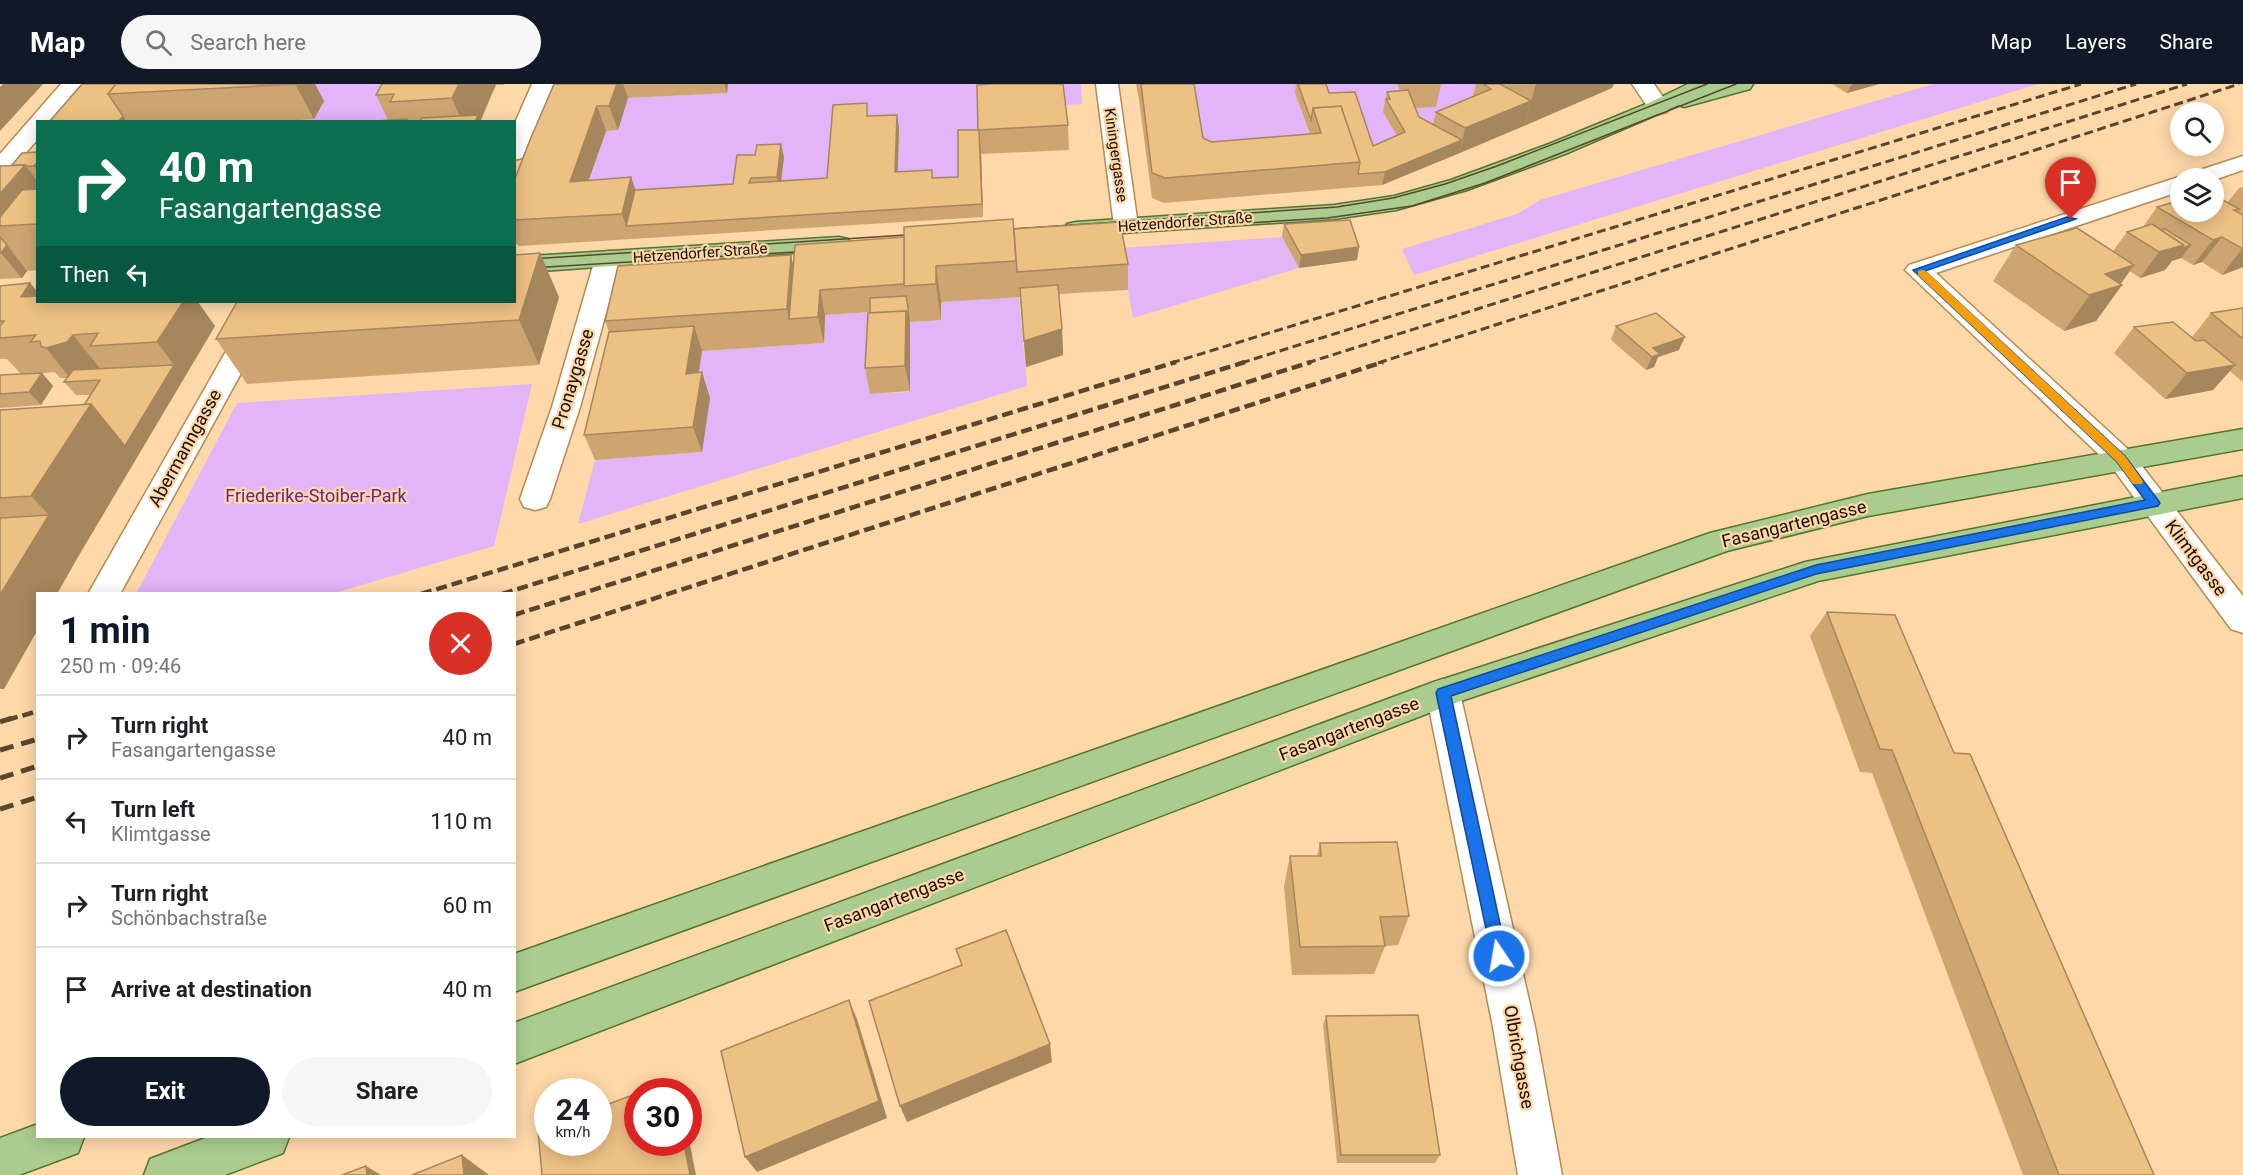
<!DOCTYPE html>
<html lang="en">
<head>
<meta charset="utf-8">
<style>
  body { margin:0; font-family:Roboto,sans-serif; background:#f6f6f6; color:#202124; height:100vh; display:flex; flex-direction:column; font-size:22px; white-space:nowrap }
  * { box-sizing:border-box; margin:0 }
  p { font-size:20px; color:#757577 }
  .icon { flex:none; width:33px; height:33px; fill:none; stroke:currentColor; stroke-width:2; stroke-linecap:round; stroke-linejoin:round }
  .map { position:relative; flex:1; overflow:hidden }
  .drawer { position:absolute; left:36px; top:508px; width:480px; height:546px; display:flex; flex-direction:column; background:#fff; border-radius:0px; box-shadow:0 3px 15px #0003 }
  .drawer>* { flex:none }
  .hud { position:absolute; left:36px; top:36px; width:480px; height:183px; border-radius:0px; box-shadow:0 3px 15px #0003; background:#0b6e4f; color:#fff; overflow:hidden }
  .buttons { position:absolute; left:2170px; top:18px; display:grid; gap:12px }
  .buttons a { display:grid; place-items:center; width:54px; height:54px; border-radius:50%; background:#fff; box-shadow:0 3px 15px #0003; font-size:30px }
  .speed { position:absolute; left:534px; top:994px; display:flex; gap:12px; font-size:30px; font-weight:700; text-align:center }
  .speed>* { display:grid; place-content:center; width:78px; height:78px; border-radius:50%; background:#fff; box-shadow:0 3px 15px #0003; line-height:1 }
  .speed small { font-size:15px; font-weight:400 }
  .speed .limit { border:9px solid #d22; background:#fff; color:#111 }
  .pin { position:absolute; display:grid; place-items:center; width:51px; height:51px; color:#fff; margin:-62px -26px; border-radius:50% 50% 50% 0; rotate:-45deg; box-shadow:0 0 6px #0007 }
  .pin .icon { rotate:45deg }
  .me { position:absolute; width:66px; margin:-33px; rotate:348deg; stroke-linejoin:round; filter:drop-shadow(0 0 4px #0008) }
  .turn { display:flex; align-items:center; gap:21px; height:126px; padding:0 24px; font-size:27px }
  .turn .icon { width:78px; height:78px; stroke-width:2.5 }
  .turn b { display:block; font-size:42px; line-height:51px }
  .then { display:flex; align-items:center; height:57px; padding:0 24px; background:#0003; gap:12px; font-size:22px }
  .round { display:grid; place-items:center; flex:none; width:63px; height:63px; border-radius:32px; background:#f6f6f6 }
  .head { display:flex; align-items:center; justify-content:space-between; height:102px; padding:0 24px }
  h1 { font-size:36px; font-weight:700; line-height:45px; color:#111827 }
  .cta { display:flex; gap:12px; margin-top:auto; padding:12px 24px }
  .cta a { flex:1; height:69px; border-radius:36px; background:#111827; color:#fff; font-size:24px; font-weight:700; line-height:69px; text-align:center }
  .cta a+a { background:#f6f6f6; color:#202124 }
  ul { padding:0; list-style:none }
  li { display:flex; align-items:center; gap:18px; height:84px; padding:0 24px; border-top:2px solid #e0e0e0 }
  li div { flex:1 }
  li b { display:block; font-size:22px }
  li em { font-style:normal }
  header { display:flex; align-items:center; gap:36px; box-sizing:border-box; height:84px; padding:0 30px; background:#111827; color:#fff }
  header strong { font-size:28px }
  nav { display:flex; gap:33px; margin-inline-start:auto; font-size:21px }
  .search { width:420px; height:54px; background:#f6f6f6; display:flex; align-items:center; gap:15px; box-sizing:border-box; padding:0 21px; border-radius:33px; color:#757577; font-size:22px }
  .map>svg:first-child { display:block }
  .green { fill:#e1b5f8 }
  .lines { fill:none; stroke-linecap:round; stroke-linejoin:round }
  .minor-casing { stroke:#b68a4f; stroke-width:3 }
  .major-casing { stroke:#54742c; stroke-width:3 }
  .minor { fill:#fff; fill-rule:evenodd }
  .major { fill:#aacd8f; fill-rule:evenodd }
  .tram { stroke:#5b452e; stroke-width:1.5 }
  .rail-far2 { stroke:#5b452e; stroke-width:3; stroke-dasharray:9 4.5; stroke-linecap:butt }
  .rail-far1 { stroke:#5b452e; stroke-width:4.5; stroke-dasharray:11 5; stroke-linecap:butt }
  .rail { stroke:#5b452e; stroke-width:5; stroke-dasharray:14 8; stroke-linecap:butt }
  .wall { fill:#cca571 }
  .shaded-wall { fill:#a6865c }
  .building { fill:#edc083; stroke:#a6865c; stroke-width:1.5 }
  .route { fill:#1a73e8; stroke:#114b97; stroke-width:1.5 }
  .slow { fill:#f59e0b }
  .labels { text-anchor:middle; stroke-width:4.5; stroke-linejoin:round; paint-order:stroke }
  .far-street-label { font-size:15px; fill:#1d0d00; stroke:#fed8a9 }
  .street-label { font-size:18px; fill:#1d0d00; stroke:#fed8a9 }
  .park-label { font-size:18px; fill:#6b228a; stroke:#fed8a9 }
</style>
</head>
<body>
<header>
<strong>Map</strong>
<div class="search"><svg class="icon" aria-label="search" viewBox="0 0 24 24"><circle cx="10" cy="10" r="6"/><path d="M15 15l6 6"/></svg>Search here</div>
<nav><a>Map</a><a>Layers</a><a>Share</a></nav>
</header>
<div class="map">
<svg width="2243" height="1091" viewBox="0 0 2243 1091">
  <rect width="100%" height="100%" fill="#fed8a9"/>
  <g class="green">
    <path d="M154,0H427L405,37H265Z"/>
    <path d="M728,0H1081L1082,20L979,25L980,59L960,106L897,101L869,45L868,31L830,107L579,124L606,47L618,46L628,14L726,9Z"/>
    <path d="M1190,0H1300L1295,9L1318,74L1209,83Z"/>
    <path d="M1319,0H1397L1406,19L1403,61L1371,74L1328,22Z"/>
    <path d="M1426,0H1509L1430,53L1408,24Z"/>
    <path d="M1933,0H2038L1414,191L1402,165L1517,130L1540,116Z"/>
    <path d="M1282,153L1299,184L1133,234L1120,164Z"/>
    <path d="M1019,213L1027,302L578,440L595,376L702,368L694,315L702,267L824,259L825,231L873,228L870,310L909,308L910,238L941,236V218Z"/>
    <path d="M532,300L494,462L331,510H136L237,319Z"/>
  </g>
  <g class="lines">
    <g class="minor-casing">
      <g id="minor">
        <path d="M61,0H84L52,38H38V55L8,89L0,91V70Z"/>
        <path d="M532,0H554L525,69L522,74L514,76V41Z"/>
        <path d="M1096,0H1118L1138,142L1135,147L1126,149L1117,147L1114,142Z"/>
        <path d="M1632,0H1654L1670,23L1667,28L1659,30L1651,28Z"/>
        <path d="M2243,72V86L2214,96L2181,94V107L1936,189L2131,368L2243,512V549L2231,545L2111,382L1905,186L1909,181Z"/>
        <path d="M608,167L617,170L621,175L580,323L550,415L546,423L535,426L524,423L520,415L552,323L595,175L599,170Z"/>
        <path d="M254,218H280L120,510H88Z"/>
        <path d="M1443,595L1455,599L1460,609L1535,943L1562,1091H1518L1493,943L1426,609L1431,599Z"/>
      </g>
    </g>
    <g class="major-casing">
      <g id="major">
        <path d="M1688,0H1753L1750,5L1684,23L1679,21L1565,70L1467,106L1396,126L1334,135L1076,152L1067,150L1064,145L1067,140L1076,138L1334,121L1394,112L1451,96L1549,60L1651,18Z"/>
        <path d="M839,153L848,155L851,160L848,165L514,189V173Z"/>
        <path d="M2243,345V365L1868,432L1727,467L514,908V870L1710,449L1868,410Z"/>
        <path d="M2243,392V414L1818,497L1455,619L514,980V939L1431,599L1805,478Z"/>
        <path d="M38,1040V1053H84L78,1069L19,1091H0V1054Z"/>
        <path d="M208,1053H289L283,1069L225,1091H144L150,1075Z"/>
      </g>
    </g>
    <use href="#minor" class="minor"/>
    <use href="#major" class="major"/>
    <g class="tram">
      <path d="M997,146L1337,123L1393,114L1445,100L1497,82L1707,0"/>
      <path d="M1104,148L1327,134L1412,122L1485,99L1736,0"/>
      <path d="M514,176L922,150"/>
      <path d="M514,185L811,167"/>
    </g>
    <g class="rail-far2">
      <path d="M1171,279L2081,0"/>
      <path d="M1241,279L2136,0"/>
      <path d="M1307,279L2187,0"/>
      <path d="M1378,279L2239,0"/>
    </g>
    <g class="rail-far1">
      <path d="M421,510L1176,278"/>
      <path d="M502,510L1245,278"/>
      <path d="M514,531L1311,278"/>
      <path d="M514,560L1383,278"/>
      <path d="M7,636L38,627"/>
    </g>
    <g class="rail">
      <path d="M0,638L12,634"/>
      <path d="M0,666L38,655"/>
      <path d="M0,694L38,682"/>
      <path d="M0,725L38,713"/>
    </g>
  </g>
  <g class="wall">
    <path d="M82,0H315L324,17L314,35L265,38H49Z"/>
    <path d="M382,0H504V1H496L480,38H376L388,36L376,11Z"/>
    <path d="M554,0H728L727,9L628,14L618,46L606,47L588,97L631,93L635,106L733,100L784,73L781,97L827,94L869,32L897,31L899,44L898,88L933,94L958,93L979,46L1068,41L1069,66L981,70V67L983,133L519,162L514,158V97Z"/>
    <path d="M1136,0H1194L1203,54L1211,58L1310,50L1295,9L1296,0H1326L1329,9L1373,62L1397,52L1383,28L1387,8L1400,7L1397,0H1441L1436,23L1416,24L1419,33L1433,40L1436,28L1473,12L1476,0H1614L1612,4L1382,101L1164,119L1152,114L1139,16Z"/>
    <path d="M1832,0H1879L1847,9Z"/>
    <path d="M38,68V95H36L38,98V186L27,187L22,194L0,195V82L12,81Z"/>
    <path d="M2243,103V183L2222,191L2202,178L2193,181L2181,174L2172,177L2165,186L2140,194L2130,187L2121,200L2122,201L2096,237L2064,247L1993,197L2016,161L2113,167L2127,148L2143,143L2157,123L2217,117L2228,118L2239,104Z"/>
    <path d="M1284,140L1359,163L1357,176L1299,184L1282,153Z"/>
    <path d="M1014,145L1128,180V206L1058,210L1062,245L1063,271L1026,283L1020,213L941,218V236L910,238V237V307L870,310L865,284L870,228L825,231L824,259L702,267L699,289L710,314L702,368L595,376L584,351L609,248L605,237L793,181Z"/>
    <path d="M0,202L38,218L215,242L82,466L38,510V545L4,605H0V326L84,321L91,311H76L64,298L67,294H60L55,288L42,289L53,302L41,321L0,324V291L21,290L7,275H0Z"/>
    <path d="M559,213L539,281L247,300L216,255Z"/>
    <path d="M2243,224V298L2230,287L2213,306L2165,315L2114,269L2134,243L2192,253L2211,229Z"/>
    <path d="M1616,242L1679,266L1658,273L1654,283L1646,286L1611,256Z"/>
    <path d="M1827,528L1954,669L2154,1091H2023L1872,689L1860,688L1810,552Z"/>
    <path d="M1320,759L1409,832L1398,861L1385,862L1374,890L1292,891L1284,802L1290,772H1317Z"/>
    <path d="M1326,932L1440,1071L1435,1079H1337L1323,941Z"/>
  </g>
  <g class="shaded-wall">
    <path d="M3,0H43L0,47V3Z"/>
    <path d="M295,0H315L324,17L314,35Z"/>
    <path d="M459,0H489L492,9L480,38H462L452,14Z"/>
    <path d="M489,0H495L496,1L492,9Z"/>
    <path d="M617,0H623L628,14L618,46L609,22Z"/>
    <path d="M724,0H728L727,9Z"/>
    <path d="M1536,0H1614L1612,4L1524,42Z"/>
    <path d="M1852,0H1879L1847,9Z"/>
    <path d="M1531,17L1524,42L1460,69L1465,44Z"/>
    <path d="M597,22L606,47L579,124L570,98Z"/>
    <path d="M897,31L899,44L897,101L895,88Z"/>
    <path d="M123,32L127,38H118Z"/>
    <path d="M979,54L981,67L983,133L982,120Z"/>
    <path d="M1462,56L1460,69L1382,101L1385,88Z"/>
    <path d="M781,60L784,73L780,106L777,93Z"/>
    <path d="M38,77V87L34,82Z"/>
    <path d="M25,81L38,98V113L0,142V110Z"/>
    <path d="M631,93L640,119L626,142L622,130Z"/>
    <path d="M2222,153L2202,178L2193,181L2213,156Z"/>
    <path d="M7,161L27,187L22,194L1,169Z"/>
    <path d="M2184,161L2165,186L2140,194L2159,168Z"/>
    <path d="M2191,161L2181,174L2172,177L2182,164Z"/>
    <path d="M1359,163L1357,176L1299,184L1301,171Z"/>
    <path d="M2242,165H2243V183L2222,191Z"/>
    <path d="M540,169L559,213L539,281L519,236Z"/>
    <path d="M791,171L799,206L789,235L787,225Z"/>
    <path d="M2134,181L2119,202L2122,201L2096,237L2064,247L2105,190Z"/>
    <path d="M936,182L941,218V236L936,200Z"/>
    <path d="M30,199L38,208V218L21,213Z"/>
    <path d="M820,206L825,231L824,259L818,233Z"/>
    <path d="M183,218H198L215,242L82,466L31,412L91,320L174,281L157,258Z"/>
    <path d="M908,223L910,237V307L905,282L906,227Z"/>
    <path d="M694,242L702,267L694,315L686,290Z"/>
    <path d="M1062,245L1063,271L1026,283L1024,257Z"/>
    <path d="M73,251L102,287L73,298L46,264Z"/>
    <path d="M1685,253L1679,266L1658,273L1654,283L1646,286L1652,273L1653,264Z"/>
    <path d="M2235,281L2213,306L2165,315L2187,289Z"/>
    <path d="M702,288L710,314L702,368L693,343Z"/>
    <path d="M42,289L53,302L41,321L29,308Z"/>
    <path d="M49,431L82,466L57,510H38V545L4,605H0V511Z"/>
    <path d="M849,916L857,935L887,1034L757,1088L745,1073Z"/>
    <path d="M1050,960L1052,978L907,1038L900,1022Z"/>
    <path d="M673,996L680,1005L681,1008H675Z"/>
    <path d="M688,1051L696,1091H690L684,1059H688Z"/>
    <path d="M462,1071L489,1091H464Z"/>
    <path d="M366,1082L381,1091H367Z"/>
  </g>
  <g class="building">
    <path d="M82,0H116L108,10L123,32L118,38H49Z"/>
    <path d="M116,0H296L108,10Z"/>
    <path d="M382,0H459L452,14L390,18L394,10L376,11Z"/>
    <path d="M554,0H617L609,22H597L570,98L631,93L622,130L514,136V97L530,56Z"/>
    <path d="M994,0H1063L1068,41L978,46L977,1Z"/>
    <path d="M1141,0H1194L1203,54L1211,58L1321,49L1313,24L1341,22L1360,78L1165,94L1152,89Z"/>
    <path d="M1298,0H1326L1329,9L1355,8L1373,62L1405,48L1386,15H1390L1387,8L1408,6L1419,33L1462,56L1385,88L1358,90L1360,78L1341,22L1313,24L1311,36Z"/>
    <path d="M1483,0H1500L1531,17L1465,44L1436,28L1491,5Z"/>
    <path d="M867,19V32L897,31L895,88L932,86V94L958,93V46H979L982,120L626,142L635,106L733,100L737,71H755L757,61L781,60L777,93L751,94L749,99L827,94L833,21Z"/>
    <path d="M478,31L475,38H420L422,34Z"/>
    <path d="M407,35L406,38H376V37Z"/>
    <path d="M38,68V77L34,82H26L25,81H12L22,69Z"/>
    <path d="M25,81L0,110V82Z"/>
    <path d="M38,105V140L0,142V133L22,106Z"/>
    <path d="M2181,116V128H2214V116L2217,117L2223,116L2239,125L2234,126L2243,131V165L2222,153L2213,156L2157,123Z"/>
    <path d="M1013,135L1016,177L936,182V200L904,202V143Z"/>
    <path d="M1350,136L1359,163L1301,171L1284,140Z"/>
    <path d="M1120,138L1128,180L1017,188L1014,145Z"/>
    <path d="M2152,140L2184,161L2159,168L2127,148Z"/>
    <path d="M2077,144L2134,181L2105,190L2122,201L2089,211L2016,161Z"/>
    <path d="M2165,145L2191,161L2182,164L2184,161L2161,146Z"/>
    <path d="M0,153L7,161L1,169H0Z"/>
    <path d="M904,153V200L820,206L818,233L789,235L795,161Z"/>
    <path d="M540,169L519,236L216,255L237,218H514V171Z"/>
    <path d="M791,171L787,225L605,237L618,182Z"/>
    <path d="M30,199L21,213L38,212V218H183L157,258L90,262L98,249L73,251L67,258L46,264L41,262L40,257L30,258L36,251L0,254V242L4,237H0V202Z"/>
    <path d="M1058,201L1062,245L1024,257L1020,204Z"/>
    <path d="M906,212L908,223V239L906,227L870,229V214Z"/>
    <path d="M2243,224V255L2211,229Z"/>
    <path d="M906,227L905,282L865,284L868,229Z"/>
    <path d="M1656,229L1685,253L1653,264L1660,270L1652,273L1616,242Z"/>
    <path d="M2173,238L2196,257L2204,256L2235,281L2187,289L2134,243Z"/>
    <path d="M694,242L686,290L702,288L693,343L584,351L609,248Z"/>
    <path d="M174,281L125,362L91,320L84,321L100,296L64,298L73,286Z"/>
    <path d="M42,289L29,308L0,310V291Z"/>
    <path d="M91,320L31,412L0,414V326Z"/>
    <path d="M49,431L0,511V434Z"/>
    <path d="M1827,528L1895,531L1954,669L1970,670L2154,1091H2059L1892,666L1880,665Z"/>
    <path d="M1397,758L1409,832L1380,833L1385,862L1300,863L1290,772H1321L1320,759Z"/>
    <path d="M1006,846L1050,960L900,1022L869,917L962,881L956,865Z"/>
    <path d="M849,916L879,1017L745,1073L721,967Z"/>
    <path d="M1418,931L1440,1071H1341L1326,932Z"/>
    <path d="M673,996L675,1008H641Z"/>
    <path d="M638,1009V1059H684L690,1091H542L538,1046L548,1043V1059H598V1024Z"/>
    <path d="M462,1071L464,1091H412Z"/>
    <path d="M366,1082L367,1091H342Z"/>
  </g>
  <path class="route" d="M2067,133L2076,135L1925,187L2125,372L2158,416L2160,419L2158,422L1816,490L1451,612L1507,872L1505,878L1499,880L1493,878L1436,609L1438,605L1816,481L2145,416L2117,378L1913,186Z"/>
  <path class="slow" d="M1922,186L1926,187L2125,372L2143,397L2142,400H2133L2117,378L1918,191V187Z"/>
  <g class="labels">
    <g class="far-street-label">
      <text transform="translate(1116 71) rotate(82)" y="5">Kiningergasse</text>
      <text transform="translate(1185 138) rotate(-4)" y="5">Hetzendorfer Straße</text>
      <text transform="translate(700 169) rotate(-4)" y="5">Hetzendorfer Straße</text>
    </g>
    <g class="street-label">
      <text transform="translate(573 295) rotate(-73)" y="6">Pronaygasse</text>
      <text transform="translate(185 364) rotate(-61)" y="6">Abermanngasse</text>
      <text transform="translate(1794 440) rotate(-14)" y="6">Fasangartengasse</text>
      <text transform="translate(2196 474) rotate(53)" y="6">Klimtgasse</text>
      <text transform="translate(1349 645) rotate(-21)" y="6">Fasangartengasse</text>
      <text transform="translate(894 816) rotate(-21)" y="6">Fasangartengasse</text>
      <text transform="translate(1519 973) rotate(80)" y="6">Olbrichgasse</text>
    </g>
    <g class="park-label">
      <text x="316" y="418">Friederike-Stoiber-Park</text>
    </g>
  </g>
</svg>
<div class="buttons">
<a><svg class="icon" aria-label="search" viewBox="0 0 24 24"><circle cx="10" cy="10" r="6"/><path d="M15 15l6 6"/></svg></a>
<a><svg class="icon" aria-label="layers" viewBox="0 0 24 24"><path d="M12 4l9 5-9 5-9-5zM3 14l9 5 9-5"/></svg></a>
</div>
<div class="speed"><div>24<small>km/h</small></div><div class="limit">30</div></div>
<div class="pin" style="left:2071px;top:135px;background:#d93025"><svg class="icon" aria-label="arrive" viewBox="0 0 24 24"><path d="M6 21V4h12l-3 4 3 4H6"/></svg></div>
<svg class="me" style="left:1499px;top:872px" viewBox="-20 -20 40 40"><circle r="17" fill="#1a73e8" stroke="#fff" stroke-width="3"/><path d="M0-11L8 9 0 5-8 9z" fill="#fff"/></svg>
<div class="hud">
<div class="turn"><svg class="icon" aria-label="right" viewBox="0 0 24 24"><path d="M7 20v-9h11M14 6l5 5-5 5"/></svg><div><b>40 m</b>Fasangartengasse</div></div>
<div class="then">Then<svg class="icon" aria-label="left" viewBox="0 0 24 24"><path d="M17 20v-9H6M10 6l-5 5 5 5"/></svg></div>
</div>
<section class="drawer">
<div class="head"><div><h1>1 min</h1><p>250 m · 09:46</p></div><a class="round" style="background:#d93025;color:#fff"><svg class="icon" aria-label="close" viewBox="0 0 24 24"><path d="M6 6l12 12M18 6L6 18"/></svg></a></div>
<ul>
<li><svg class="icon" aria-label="right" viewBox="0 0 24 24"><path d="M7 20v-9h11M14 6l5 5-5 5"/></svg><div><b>Turn right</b><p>Fasangartengasse</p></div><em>40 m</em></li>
<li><svg class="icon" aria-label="left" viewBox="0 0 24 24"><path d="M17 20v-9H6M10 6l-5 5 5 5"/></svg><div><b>Turn left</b><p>Klimtgasse</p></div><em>110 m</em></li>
<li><svg class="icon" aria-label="right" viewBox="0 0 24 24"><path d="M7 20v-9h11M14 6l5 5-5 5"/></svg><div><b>Turn right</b><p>Schönbachstraße</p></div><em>60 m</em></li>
<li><svg class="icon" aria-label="arrive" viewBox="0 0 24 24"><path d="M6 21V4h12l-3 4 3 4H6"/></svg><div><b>Arrive at destination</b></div><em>40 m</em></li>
</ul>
<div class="cta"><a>Exit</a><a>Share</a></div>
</section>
</div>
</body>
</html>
